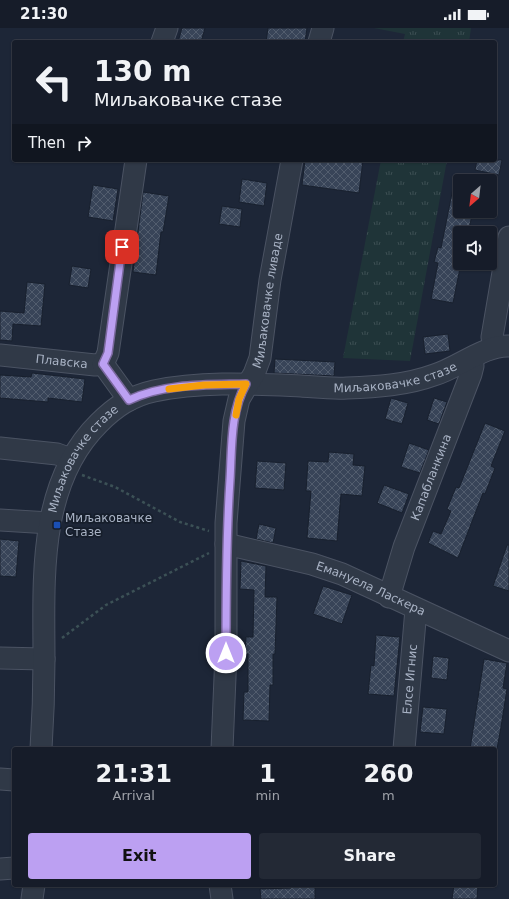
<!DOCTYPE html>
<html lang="en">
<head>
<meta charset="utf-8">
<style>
  body { margin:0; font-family:"DejaVu Sans",sans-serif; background:#232935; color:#f1f3f6; height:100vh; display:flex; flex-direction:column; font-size:15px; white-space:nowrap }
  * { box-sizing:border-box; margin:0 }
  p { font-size:13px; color:#9ea1a8 }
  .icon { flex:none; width:22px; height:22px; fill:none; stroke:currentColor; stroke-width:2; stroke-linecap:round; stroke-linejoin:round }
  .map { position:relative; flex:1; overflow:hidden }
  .details { position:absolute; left:12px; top:719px; width:485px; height:140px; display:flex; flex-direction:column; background:#161c29; border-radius:4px; box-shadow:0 1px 3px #0004,0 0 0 1px #353a46 }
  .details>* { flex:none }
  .hud { position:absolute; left:12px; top:12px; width:485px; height:122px; border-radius:4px; box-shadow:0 1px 3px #0004,0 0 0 1px #353a46; background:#161c29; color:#f1f3f6; overflow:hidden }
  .needle { width:26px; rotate:208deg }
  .buttons { position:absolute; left:453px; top:146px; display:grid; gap:8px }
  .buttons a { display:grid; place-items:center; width:44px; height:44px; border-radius:4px; background:#161c29; box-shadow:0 1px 3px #0004,0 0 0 1px #353a46; font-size:20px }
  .pin { position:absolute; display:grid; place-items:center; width:34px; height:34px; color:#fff; margin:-17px; border-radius:8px; box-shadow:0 2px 6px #0006 }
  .me { position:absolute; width:44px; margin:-22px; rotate:0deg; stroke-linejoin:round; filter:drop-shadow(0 0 3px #0008) }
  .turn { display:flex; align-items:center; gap:14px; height:84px; padding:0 16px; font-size:18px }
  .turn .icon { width:52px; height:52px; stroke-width:2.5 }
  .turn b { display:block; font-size:28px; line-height:34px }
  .then { display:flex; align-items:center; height:38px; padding:0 16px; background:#0003; gap:8px; font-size:15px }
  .eta { display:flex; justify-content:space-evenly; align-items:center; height:68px; text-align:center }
  .eta b { font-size:24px; font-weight:800; line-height:28px }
  .action { display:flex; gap:8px; margin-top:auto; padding:8px 16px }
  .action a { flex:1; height:46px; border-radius:4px; background:#bca0f2; color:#111; font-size:16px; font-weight:800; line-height:46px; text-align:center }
  .action a+a { background:#232935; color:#f1f3f6 }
  .status { display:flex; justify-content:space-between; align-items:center; height:28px; padding:0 20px; background:#161c29; direction:ltr }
  .status svg { height:11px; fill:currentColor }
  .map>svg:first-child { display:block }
  .grass { fill:url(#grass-tufts) }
  .building { fill:url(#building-cross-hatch); stroke:#18202e }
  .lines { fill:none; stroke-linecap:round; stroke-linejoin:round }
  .minor-casing { stroke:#4b5363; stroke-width:23 }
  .path { stroke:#3c5156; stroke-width:2.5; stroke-dasharray:3 3; stroke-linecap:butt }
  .minor { stroke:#303947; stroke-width:21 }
  .route-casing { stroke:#7a689d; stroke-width:10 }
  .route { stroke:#bca0f2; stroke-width:7 }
  .slow { stroke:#f59e0b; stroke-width:7 }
  .transit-dot { fill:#1a4fb4; stroke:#161e2b; stroke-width:1.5 }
  .labels { text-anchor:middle; stroke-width:3.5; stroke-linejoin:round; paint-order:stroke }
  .street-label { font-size:12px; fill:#a9b3c5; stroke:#161e2b }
  .poi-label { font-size:12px; fill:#a9b3c5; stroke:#161e2b; text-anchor:start }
</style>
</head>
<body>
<div class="status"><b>21:30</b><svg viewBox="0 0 49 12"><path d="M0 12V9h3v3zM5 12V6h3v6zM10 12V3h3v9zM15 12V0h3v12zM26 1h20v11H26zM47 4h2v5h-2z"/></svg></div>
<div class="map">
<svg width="509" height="871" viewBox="0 0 509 871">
  <defs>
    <pattern id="grass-tufts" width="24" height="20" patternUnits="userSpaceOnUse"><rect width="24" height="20" fill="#1f3438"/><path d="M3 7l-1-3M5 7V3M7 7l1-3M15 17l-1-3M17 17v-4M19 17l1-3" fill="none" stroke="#3d4f53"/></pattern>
    <pattern id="building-cross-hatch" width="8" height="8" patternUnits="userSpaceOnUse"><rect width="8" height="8" fill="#384458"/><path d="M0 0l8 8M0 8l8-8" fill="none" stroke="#525d6e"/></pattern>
  </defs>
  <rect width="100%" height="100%" fill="#1d2637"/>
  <g class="grass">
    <path d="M374,0H471L469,14H403L405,6Z"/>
    <path d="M381,132H447L410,333L343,330Z"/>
  </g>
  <g class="building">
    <path d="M182,0H205L201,14H178Z"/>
    <path d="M268,0H307L305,14H266Z"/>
    <path d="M305,132H363L359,165L302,157Z"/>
    <path d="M477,132H502L499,147L475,142Z"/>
    <path d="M455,150H460V183H473L468,205H460V240L453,275L431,271L438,235L434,234L438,219L441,220Z"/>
    <path d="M242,151L267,155L264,178L239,174Z"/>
    <path d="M93,157L118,161L113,193L88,189Z"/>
    <path d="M143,164L169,168L163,204H161L156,247L133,244Z"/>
    <path d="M222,178L242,181L240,199L219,196Z"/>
    <path d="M72,238L91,241L88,260L69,257Z"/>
    <path d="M27,254L45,256L41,298L13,296L12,313L0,312V283L24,285Z"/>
    <path d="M448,306L450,323L425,326L423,309Z"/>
    <path d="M275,331L335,334L334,348L274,345Z"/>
    <path d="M32,345L85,351L82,374L48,370V374L0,370V347L31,349Z"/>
    <path d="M391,370L408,375L402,396L385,391Z"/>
    <path d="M434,370L447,374L439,396L427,392Z"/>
    <path d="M485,395L505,403L491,438L495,440L485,466L483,465L458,530L428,515L433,503L441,506L451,483L447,481L456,459L459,460Z"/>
    <path d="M409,415L429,422L420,445L401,439Z"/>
    <path d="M329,424L354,426L353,437L365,438L362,468L341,466L337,513L307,510L311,463H306L308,433L328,434Z"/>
    <path d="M257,433L286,435L284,462L255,460Z"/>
    <path d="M384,457L409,466L402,485L377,475Z"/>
    <path d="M259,496L276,500L273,515L256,511Z"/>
    <path d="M0,511L19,513L16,549L0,548Z"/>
    <path d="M507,517H509V563L493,558Z"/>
    <path d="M241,533L266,538L265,569H277L275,626H273V657H270L269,693L243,692L244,664H248V626H245L246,609H253L254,562L240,561Z"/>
    <path d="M323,558L352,567L342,596L313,586Z"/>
    <path d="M376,607L400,609L394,668L368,666L371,637L374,638Z"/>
    <path d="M433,628L449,630L447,652L431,650Z"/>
    <path d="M484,631L507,635L503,660L507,661L501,699L497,721H470Z"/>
    <path d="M423,679L447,681L444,706L420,704Z"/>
    <path d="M291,857H315V871H261L260,861L291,860Z"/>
    <path d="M454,857H478L477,871H452Z"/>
  </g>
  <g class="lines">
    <g class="minor-casing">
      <g id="minor">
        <path d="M162,14L167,0"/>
        <path d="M319,14L323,0"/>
        <path d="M495,319L492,309L509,209"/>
        <path id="s1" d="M0,327L95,337L103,336"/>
        <path d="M103,336L108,325L136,132"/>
        <path d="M103,336L129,372"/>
        <path d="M0,420L57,426L71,431"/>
        <path d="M0,492L50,495"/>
        <path id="s2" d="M226,516L312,536L342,546L509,623"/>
        <path id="s3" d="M389,569L404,519L471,346L473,338L472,330"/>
        <path d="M0,630L44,631"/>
        <path id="s4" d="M41,721C43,691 44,662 44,632C44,553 37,456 99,395C115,379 131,368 154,363C202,353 252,356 301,358C316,359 332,361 347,360C376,359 407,357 434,347C458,340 484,317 509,318"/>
        <path id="s5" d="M222,721L226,625V495L234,393L239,371L254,346L260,330L270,252L292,132"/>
        <path id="s6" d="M404,721L416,581"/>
        <path d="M0,751L14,752"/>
        <path d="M0,841L14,840"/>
        <path d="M220,857L222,871"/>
        <path d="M32,871L34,857"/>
      </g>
    </g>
    <g class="path">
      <path d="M82,447L115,459L180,494L209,503"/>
      <path d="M62,610L106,577L209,525"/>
    </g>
    <use href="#minor" class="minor"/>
  </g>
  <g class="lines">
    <g class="route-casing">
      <path id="route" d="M122,219L108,325L103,336L129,372C165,355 207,357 246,356C230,384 232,420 230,452C226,510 226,567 226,625"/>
    </g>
    <use href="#route" class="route"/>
    <path class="slow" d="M169,361L204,357L246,356L239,371L236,387"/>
  </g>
  <rect class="transit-dot" x="53" y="493" width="8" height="8" rx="2"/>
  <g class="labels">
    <g class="street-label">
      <text dy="4" stroke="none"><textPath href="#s5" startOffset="455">Миљаковачке ливаде</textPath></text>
      <text dy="4" stroke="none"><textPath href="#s1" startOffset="62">Плавска</textPath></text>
      <text dy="4" stroke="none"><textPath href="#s4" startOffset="647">Миљаковачке стазе</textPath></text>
      <text dy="4" stroke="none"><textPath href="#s4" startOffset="300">Миљаковачке стазе</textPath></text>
      <text dy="4" stroke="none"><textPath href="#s3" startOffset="127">Капабланкина</textPath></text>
      <text dy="4" stroke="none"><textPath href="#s2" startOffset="152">Емануела Ласкера</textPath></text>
      <text dy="4" stroke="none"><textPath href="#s6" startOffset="70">Елсе Игнис</textPath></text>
    </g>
    <g class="poi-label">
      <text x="65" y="494">Миљаковачке<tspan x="65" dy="14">Стазе</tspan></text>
    </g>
  </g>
</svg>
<div class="buttons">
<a><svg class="needle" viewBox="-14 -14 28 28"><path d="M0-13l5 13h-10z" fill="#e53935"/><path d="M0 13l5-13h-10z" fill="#9ea1a8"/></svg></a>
<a><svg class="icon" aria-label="sound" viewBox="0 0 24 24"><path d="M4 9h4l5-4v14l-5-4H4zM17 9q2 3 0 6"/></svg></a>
</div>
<div class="pin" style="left:122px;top:219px;background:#d93025"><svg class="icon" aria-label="arrive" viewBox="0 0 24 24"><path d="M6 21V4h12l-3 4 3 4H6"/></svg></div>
<svg class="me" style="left:226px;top:625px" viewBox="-20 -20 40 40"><circle r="17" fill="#bca0f2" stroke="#fff" stroke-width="3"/><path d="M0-11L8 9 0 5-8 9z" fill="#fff"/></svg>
<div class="hud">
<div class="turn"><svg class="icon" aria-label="left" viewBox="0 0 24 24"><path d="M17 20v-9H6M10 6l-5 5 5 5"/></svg><div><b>130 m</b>Миљаковачке стазе</div></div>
<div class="then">Then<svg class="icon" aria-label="right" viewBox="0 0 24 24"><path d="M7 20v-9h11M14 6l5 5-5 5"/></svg></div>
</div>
<section class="details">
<div class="eta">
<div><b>21:31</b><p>Arrival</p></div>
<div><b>1</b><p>min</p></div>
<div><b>260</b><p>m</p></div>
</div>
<div class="action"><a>Exit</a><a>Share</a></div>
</section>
</div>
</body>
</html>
